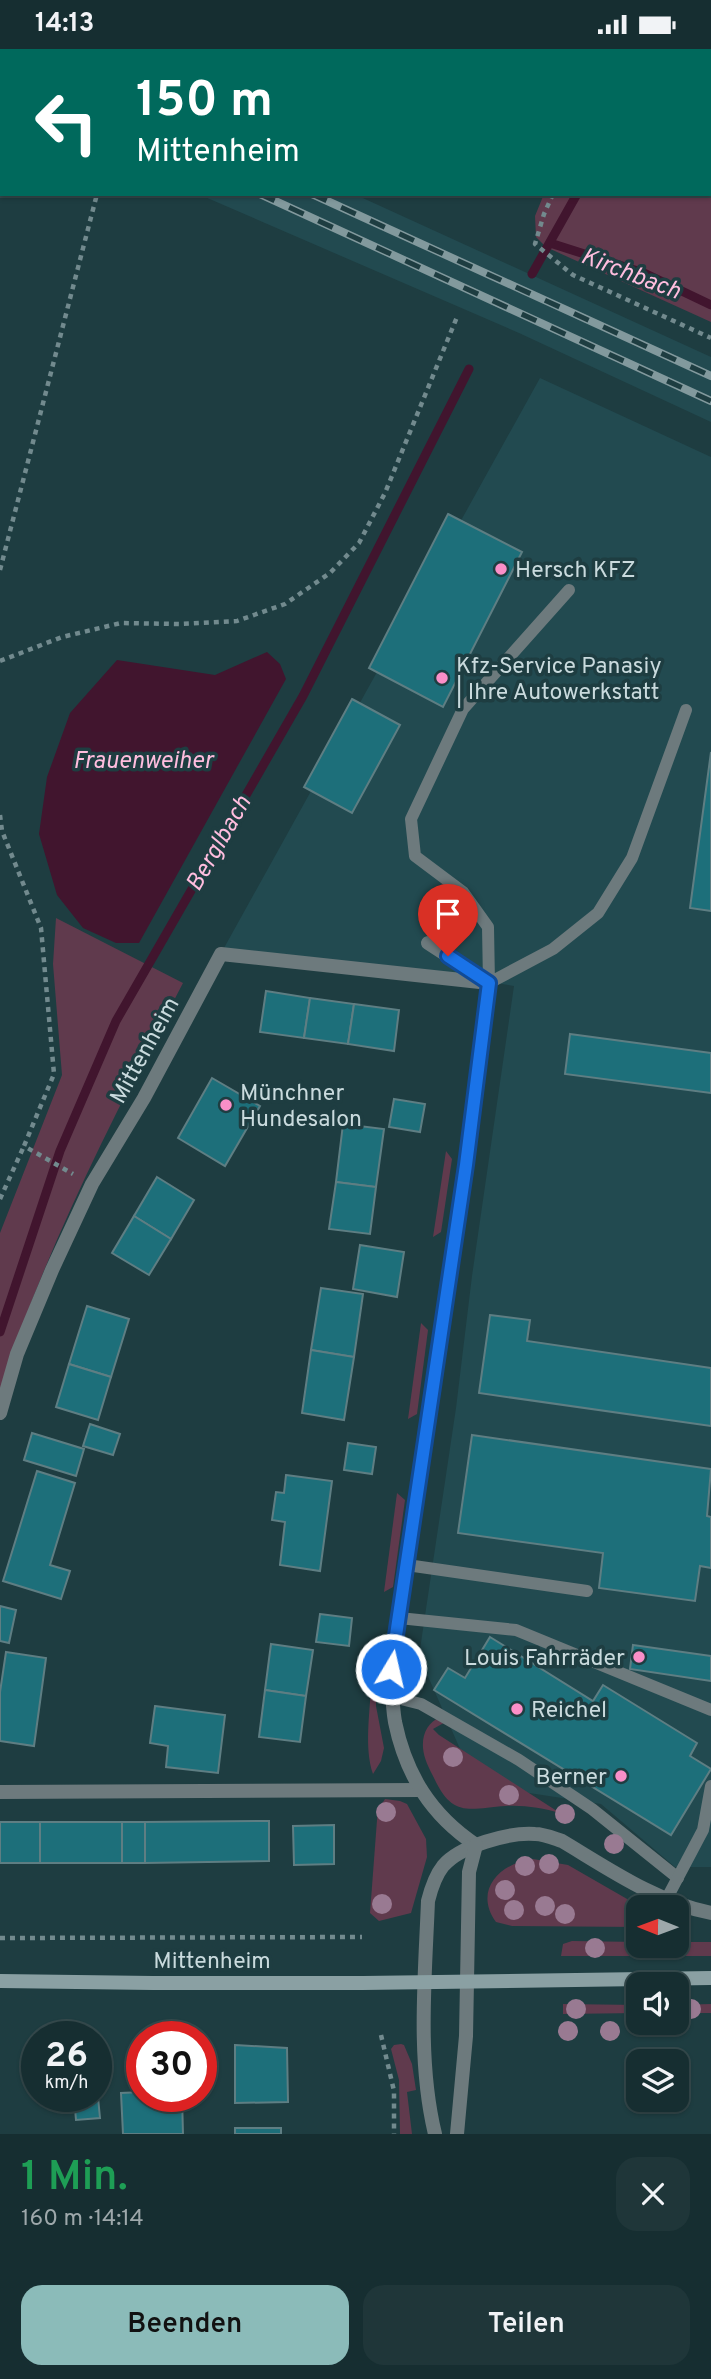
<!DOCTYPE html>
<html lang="de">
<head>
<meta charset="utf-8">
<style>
  body { margin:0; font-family:Overpass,sans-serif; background:#1f3639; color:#f1f3f6; height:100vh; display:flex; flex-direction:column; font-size:26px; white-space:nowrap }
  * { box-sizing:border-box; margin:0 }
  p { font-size:23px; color:#9ea8ab }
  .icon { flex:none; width:38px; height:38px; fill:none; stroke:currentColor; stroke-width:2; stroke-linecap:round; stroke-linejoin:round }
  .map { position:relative; height:2085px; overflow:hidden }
  .sheet { display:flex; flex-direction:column; background:#162e31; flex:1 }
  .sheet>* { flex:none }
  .hud { position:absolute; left:0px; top:0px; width:712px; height:147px; box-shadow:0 2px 5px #0004,0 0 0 2px #354a4d; background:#00695c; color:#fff; overflow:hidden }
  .needle { width:46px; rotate:271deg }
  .buttons { position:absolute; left:626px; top:1846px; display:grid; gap:14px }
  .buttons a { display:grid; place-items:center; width:63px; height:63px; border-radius:14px; background:#162e31; box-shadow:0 2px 5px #0004,0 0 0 2px #354a4d; font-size:35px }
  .speed { position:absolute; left:21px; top:1972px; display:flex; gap:14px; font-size:35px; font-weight:700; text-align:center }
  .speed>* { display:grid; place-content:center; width:91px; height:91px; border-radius:50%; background:#162e31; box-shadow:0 2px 5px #0004,0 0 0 2px #354a4d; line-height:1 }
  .speed small { font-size:18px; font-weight:400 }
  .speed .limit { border:10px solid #d22; background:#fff; color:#111 }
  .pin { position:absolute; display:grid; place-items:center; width:60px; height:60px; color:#fff; margin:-72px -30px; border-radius:50% 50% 50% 0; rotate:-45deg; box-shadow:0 0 7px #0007 }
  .pin .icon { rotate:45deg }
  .me { position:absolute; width:77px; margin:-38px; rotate:9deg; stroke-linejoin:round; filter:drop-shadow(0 0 5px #0008) }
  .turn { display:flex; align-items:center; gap:24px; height:147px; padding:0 21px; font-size:32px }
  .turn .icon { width:91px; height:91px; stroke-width:2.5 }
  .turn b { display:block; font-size:49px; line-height:60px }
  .round { display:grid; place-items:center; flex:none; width:74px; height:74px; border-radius:21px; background:#1f3639 }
  .overview { display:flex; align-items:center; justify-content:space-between; height:119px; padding:0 21px }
  h1 { font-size:42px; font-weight:600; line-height:52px; color:#1e9e55 }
  .action { display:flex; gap:14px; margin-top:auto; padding:14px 21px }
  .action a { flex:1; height:80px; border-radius:21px; background:#8bbbb9; color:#111; font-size:28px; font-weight:600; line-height:80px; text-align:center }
  .action a+a { background:#1f3639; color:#f1f3f6 }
  .status { display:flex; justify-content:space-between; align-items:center; height:49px; padding:0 35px; background:#162e31; direction:ltr }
  .status svg { height:19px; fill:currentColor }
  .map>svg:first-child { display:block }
  .built { fill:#224a50 }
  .green { fill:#603a4d }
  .water { fill:#41152e }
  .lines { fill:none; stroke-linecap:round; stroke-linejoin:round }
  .stream { stroke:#41152e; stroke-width:9 }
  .building { fill:#1d6f7a; stroke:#5e7e83; stroke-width:2 }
  .path { stroke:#728a8e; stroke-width:4.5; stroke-dasharray:5 5; stroke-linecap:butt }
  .service { stroke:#6d7a7d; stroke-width:12 }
  .minor { stroke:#6d7a7d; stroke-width:14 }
  .secondary { stroke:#8aa0a3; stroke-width:14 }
  .rail-casing { stroke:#82999d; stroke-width:8 }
  .rail { stroke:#1e3d41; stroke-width:5; stroke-dasharray:16; stroke-linecap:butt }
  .tree { fill:#997a92 }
  .route-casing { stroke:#114b97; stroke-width:18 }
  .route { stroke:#1a73e8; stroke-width:12 }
  .poi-dot { fill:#fa8fc8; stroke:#1e3d41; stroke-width:2.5 }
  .labels { text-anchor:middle; stroke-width:7; stroke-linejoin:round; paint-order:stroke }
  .poi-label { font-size:23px; fill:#c9dadd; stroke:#1e3d41; text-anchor:start }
  .street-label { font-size:23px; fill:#c9dadd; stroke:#1e3d41 }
  .water-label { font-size:24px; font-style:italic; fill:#ffbdde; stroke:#1e3d41 }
</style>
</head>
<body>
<div class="status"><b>14:13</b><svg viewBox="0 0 49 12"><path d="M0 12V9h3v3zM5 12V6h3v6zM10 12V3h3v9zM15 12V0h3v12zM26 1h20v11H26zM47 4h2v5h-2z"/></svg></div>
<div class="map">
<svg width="711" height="2085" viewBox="0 0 711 2085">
  <rect width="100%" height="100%" fill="#1e3d41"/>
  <g class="built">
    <path d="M198,145H354L711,308V373L519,284Z"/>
    <path d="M540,329L711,408V1818H675L601,1755L476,1736L419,1607L456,1359L472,1227L514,937L458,928L224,899Z"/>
  </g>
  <g class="green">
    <path d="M610,0H711V273L546,198L536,188L535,167L544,145H710V2H609Z"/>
    <path d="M56,869L183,934C114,1067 45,1199 0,1342V1184L62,1026L53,915Z"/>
    <path d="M446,1102L452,1110L441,1183L433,1188Z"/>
    <path d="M421,1274L428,1281L417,1365L408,1370Z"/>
    <path d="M397,1444L405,1451L393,1538L384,1543Z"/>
    <path d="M376,1634V1657L384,1699L381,1712L373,1725C364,1699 370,1664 371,1636Z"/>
    <path d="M440,1668L449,1671L433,1680L439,1686L560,1764C543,1759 524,1756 506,1757C470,1759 453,1770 434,1729C429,1719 424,1710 423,1699C422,1684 428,1674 440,1668Z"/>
    <path d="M385,1750L400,1752L407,1755L426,1790L427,1808L411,1864L379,1872L370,1864L377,1771L378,1761Z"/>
    <path d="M533,1810L568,1816L641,1858H639V1878L512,1877L496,1873C473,1841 500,1814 533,1810Z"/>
    <path d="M572,1892L639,1893V1897H677V1893H711V1907H561L563,1895Z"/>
    <path d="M563,1955L639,1956V1964L563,1965Z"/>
    <path d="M711,1955V1964H677V1956Z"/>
    <path d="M401,1995L404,1996L412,2015L416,2041L407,2043L412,2085H400L399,2031L391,2000L394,1996Z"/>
  </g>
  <path class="water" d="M267,603L280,615L286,630L139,894H116L83,879L57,846L39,785L47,728L70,664L117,611L215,626Z"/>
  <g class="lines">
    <g class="stream">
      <path d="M659,2L660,0"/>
      <path d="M550,194L644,224L711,256"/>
      <path d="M532,225L577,145"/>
      <path d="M0,1283L60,1102L116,972L303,647L469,320"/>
    </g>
  </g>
  <g class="building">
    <path d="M448,465L522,503L443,658L369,619Z"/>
    <path d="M352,650L400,676L352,764L304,738Z"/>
    <path d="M711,703V862L690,859Z"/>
    <path d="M266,942L310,949L304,989L260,983Z"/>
    <path d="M310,949L354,955L348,995L304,989Z"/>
    <path d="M354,955L399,961L394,1002L348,995Z"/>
    <path d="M570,985L711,1004V1044L565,1025Z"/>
    <path d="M212,1029L260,1057L225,1117L178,1089Z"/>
    <path d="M394,1050L425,1055L420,1083L389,1078Z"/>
    <path d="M343,1075L384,1080L376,1138L336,1133Z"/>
    <path d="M157,1128L194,1151L171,1190L134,1167Z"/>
    <path d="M336,1133L376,1138L370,1185L329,1180Z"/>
    <path d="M134,1167L171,1190L149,1226L112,1204Z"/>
    <path d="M360,1196L404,1203L397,1248L353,1240Z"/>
    <path d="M321,1239L363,1245L354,1308L311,1301Z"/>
    <path d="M87,1257L129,1270L111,1328L69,1315Z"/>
    <path d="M490,1266L530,1271L527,1292L711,1319V1377L479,1344Z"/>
    <path d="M311,1301L354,1308L344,1371L302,1364Z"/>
    <path d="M69,1315L111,1328L98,1371L56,1358Z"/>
    <path d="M90,1375L120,1385L113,1406L83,1397Z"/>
    <path d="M32,1384L84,1400L76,1427L24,1411Z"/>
    <path d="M472,1386L711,1420L707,1467L711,1468V1519L700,1517L695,1552L599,1539L603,1504L458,1484Z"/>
    <path d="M348,1394L376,1398L372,1425L344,1421Z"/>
    <path d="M37,1422L75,1434L50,1516L70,1522L61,1550L3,1532Z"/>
    <path d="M286,1426L332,1432L320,1522L280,1516L285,1473L272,1471L276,1443L284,1444Z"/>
    <path d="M0,1557L16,1561L9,1594L0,1592Z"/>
    <path d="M320,1565L352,1569L349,1597L316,1593Z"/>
    <path d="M490,1588L593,1652L603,1636L697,1694L690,1707L711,1720L671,1786L434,1641L448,1619L465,1629Z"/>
    <path d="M271,1595L313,1601L306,1647L265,1641Z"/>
    <path d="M633,1596L711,1607V1632L630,1620Z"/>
    <path d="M6,1603L46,1609L34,1697L0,1692V1643Z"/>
    <path d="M265,1641L306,1647L300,1693L259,1688Z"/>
    <path d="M155,1657L225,1666L218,1724L166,1718L168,1697L150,1694Z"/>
    <path d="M269,1772V1812L145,1814V1773Z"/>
    <rect x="0" y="1773" width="40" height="41"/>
    <rect x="40" y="1773" width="82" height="41"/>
    <rect x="122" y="1773" width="23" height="41"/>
    <path d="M334,1776V1815L294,1816L293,1777Z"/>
    <path d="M81,1985V1988H37V2042H34L31,1988Z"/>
    <path d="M235,1996L287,1999L288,2053L235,2054Z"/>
    <path d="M97,2038L100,2069L76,2071L74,2048H96Z"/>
    <path d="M142,2043V2048H182L183,2085H123L121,2044Z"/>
    <rect x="235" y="2079" width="46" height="6"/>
  </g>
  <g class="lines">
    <g class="path">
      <path d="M623,2V0"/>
      <path d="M553,145L544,165L535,195L573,226L711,289"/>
      <path d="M0,521L97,145"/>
      <path d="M0,612L62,588L121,574L180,575L237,572L285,555L330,524L359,494L385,444L457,268"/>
      <path d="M0,766L2,782L41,879L54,1025L24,1097L73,1125"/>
      <path d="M0,1150L24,1097"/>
      <path d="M0,1889L362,1888"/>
      <path d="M381,1986L394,2042V2085"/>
    </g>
    <g class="service">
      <path d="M569,541L463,660L411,770L415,807L463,843L488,878L489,934L553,900L598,864L632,809L686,661"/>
      <path d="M407,1516L587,1542"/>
      <path d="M399,1569L516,1581L711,1661"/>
      <path d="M393,1648L421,1655L519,1711L592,1760L678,1829"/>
      <path d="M666,1851L703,1781L711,1737"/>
    </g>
    <g class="minor">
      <path d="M428,894L485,931"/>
      <path d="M0,1364L17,1305L52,1221L92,1135L144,1049L221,905L489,934"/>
      <path d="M0,1743L421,1741"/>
      <path d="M476,1796C431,1766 406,1726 395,1673C392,1656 392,1637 391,1620L466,1116L489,934"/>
      <path d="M435,2085C417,2010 425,1929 428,1852C431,1840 435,1827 443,1817C460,1797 509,1783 535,1785C544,1785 553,1789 562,1792C609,1820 656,1853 711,1864"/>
      <path d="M457,2085L466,1987L469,1823L476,1796"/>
    </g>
    <path class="secondary" d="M0,1932L153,1934H363L711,1929"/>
    <g class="rail-casing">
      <g id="rail">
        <path d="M0,3L2,4"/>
        <path d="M0,26L2,27"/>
        <path d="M260,145L711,352"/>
        <path d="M312,145L711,327"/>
      </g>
    </g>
    <use href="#rail" class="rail"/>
  </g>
  <g class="tree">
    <circle cx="411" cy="1609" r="10"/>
    <circle cx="453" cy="1708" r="10"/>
    <circle cx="509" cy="1746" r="10"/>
    <circle cx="386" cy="1763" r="10"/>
    <circle cx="565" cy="1765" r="10"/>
    <circle cx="614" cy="1795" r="10"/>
    <circle cx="549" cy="1815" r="10"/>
    <circle cx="525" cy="1817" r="10"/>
    <circle cx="505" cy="1841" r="10"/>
    <circle cx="382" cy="1855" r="10"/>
    <circle cx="545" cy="1857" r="10"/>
    <circle cx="514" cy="1861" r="10"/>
    <circle cx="565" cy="1865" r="10"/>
    <circle cx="595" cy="1899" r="10"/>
    <circle cx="576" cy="1960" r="10"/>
    <circle cx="691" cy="1960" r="10"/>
    <circle cx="568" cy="1982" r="10"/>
    <circle cx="610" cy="1982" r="10"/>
  </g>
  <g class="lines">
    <g class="route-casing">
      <path id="route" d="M391,1620L466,1116L489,934L448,907"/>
    </g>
    <use href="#route" class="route"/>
  </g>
  <g class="poi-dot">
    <circle cx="501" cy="520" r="7"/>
    <circle cx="442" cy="629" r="7"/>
    <circle cx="226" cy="1056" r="7"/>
    <circle cx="639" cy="1608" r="7"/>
    <circle cx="517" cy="1660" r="7"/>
    <circle cx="621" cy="1727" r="7"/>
  </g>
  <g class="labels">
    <g class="poi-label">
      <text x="515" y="528">Hersch KFZ</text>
      <text x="456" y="624">Kfz-Service Panasiy<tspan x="456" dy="26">| Ihre Autowerkstatt</tspan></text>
      <text x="240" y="1051">Münchner<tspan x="240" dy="26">Hundesalon</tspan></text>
      <text x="625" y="1616" text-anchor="end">Louis Fahrräder</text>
      <text x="531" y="1668">Reichel</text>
      <text x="607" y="1735" text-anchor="end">Berner</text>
    </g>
    <g class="street-label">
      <text transform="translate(144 1001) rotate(-61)" y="8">Mittenheim</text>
      <text x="212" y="1919">Mittenheim</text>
    </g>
    <g class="water-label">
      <text transform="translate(631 224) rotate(21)" y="8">Kirchbach</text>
      <text x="143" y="719">Frauenweiher</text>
      <text transform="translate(218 794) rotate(-60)" y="8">Berglbach</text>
    </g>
  </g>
</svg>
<div class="buttons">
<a><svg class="needle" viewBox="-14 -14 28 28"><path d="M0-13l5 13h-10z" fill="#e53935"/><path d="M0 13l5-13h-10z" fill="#9ea8ab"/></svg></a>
<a><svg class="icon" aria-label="sound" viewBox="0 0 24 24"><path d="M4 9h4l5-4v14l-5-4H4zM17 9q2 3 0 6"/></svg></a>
<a><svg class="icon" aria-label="layers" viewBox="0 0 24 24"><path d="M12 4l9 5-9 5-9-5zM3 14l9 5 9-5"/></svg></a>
</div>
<div class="speed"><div>26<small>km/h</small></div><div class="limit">30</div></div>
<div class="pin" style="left:448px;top:907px;background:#d93025"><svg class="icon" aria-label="arrive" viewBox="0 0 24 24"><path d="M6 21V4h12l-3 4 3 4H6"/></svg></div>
<svg class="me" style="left:391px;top:1620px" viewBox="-20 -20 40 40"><circle r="17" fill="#1a73e8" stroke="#fff" stroke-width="3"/><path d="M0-11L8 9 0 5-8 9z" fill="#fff"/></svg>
<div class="hud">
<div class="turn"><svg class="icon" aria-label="left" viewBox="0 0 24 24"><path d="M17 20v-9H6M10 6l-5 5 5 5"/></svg><div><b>150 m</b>Mittenheim</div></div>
</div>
</div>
<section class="sheet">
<div class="overview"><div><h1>1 Min.</h1><p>160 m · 14:14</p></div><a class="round"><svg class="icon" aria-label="close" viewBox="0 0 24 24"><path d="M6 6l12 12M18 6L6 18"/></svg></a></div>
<div class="action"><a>Beenden</a><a>Teilen</a></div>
</section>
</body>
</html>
